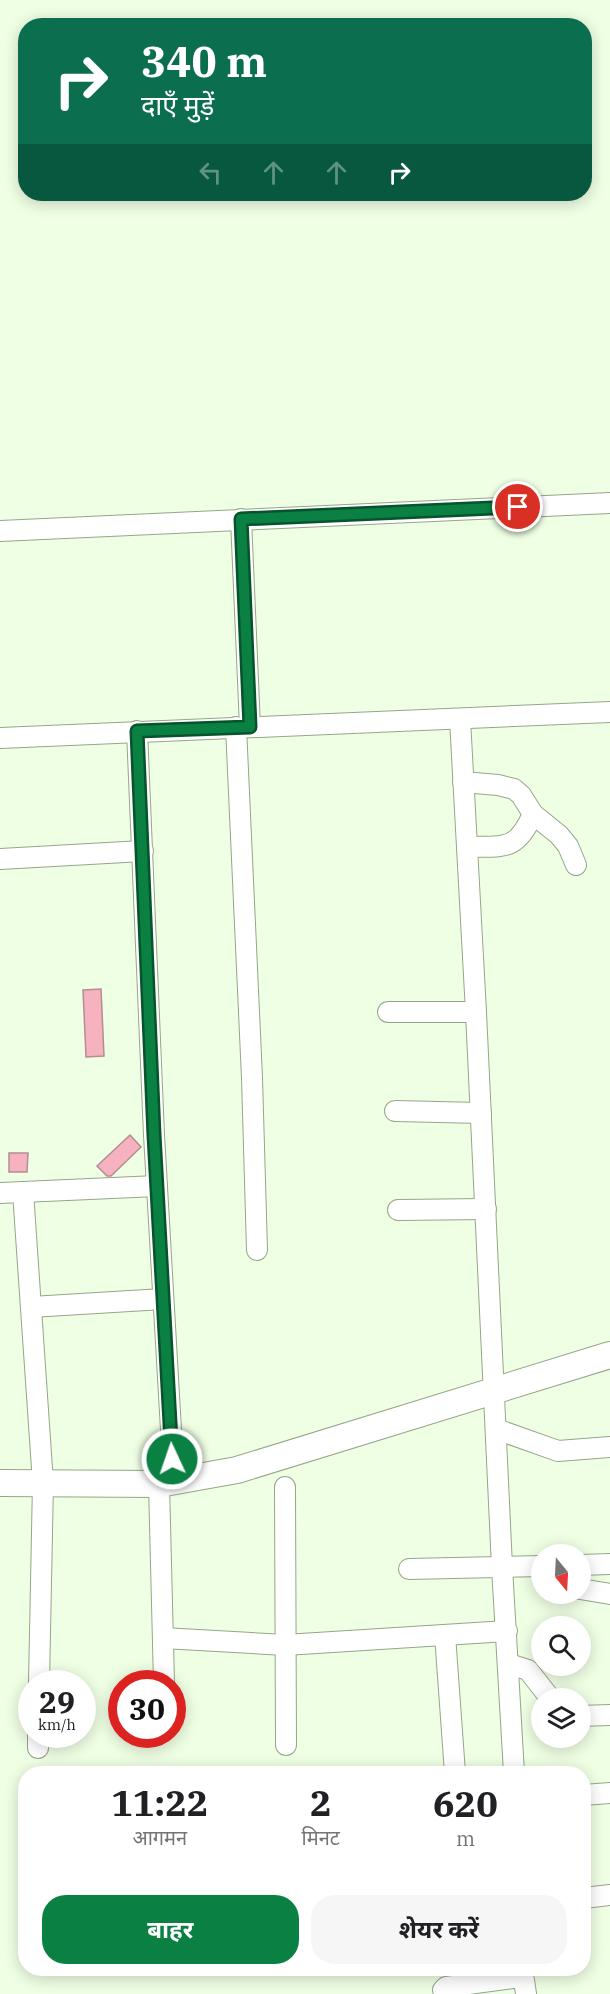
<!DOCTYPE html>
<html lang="hi">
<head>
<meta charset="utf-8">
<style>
  body { margin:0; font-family:"IBM Plex Serif","Noto Sans Devanagari",serif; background:#f6f6f6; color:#202124; height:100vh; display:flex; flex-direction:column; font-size:22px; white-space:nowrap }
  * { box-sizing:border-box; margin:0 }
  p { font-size:20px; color:#757577 }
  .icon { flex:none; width:33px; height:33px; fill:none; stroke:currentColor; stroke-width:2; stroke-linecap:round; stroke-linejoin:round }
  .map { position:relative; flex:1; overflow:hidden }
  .details { position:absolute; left:18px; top:1766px; width:573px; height:210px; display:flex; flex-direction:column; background:#fff; border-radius:24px; box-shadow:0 3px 15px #0003 }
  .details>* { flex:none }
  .guide { position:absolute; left:18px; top:18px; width:574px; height:183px; border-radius:24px; box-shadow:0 3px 15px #0003; background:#0b6e4f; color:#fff; overflow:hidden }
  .needle { width:39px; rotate:162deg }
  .tools { position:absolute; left:531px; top:1544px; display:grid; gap:12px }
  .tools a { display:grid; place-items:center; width:60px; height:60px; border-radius:50%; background:#fff; box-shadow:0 3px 15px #0003; font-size:30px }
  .speed { position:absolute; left:18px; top:1670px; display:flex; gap:12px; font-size:30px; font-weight:700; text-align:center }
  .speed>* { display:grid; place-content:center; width:78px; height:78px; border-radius:50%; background:#fff; box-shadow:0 3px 15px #0003; line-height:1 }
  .speed small { font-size:15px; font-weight:400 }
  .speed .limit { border:9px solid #d22; background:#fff; color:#111 }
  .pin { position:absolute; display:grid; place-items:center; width:51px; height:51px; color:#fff; margin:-26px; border:3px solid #fff; border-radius:50%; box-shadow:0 2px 6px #0007 }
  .me { position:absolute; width:66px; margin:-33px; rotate:357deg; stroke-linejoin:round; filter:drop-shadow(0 0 4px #0008) }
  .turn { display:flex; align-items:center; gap:21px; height:126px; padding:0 24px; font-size:27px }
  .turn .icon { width:78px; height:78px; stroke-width:2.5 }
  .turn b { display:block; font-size:42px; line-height:51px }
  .lanes { display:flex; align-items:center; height:57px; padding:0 24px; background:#0003; justify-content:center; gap:30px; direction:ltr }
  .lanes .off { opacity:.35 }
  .eta { display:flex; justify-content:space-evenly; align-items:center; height:102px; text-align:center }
  .eta b { font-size:36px; font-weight:700; line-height:42px }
  .cta { display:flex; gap:12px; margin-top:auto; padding:12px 24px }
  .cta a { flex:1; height:69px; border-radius:24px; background:#0b8043; color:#fff; font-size:24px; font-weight:700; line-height:69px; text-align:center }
  .cta a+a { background:#f6f6f6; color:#202124 }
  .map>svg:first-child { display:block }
  .building { fill:#f6b2be; stroke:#b48d94; stroke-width:1.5 }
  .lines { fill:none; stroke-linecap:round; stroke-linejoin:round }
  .minor-casing { stroke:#95a688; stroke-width:22 }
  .major-casing { stroke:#95a688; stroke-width:28 }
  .minor { stroke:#fff; stroke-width:20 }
  .major { stroke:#fff; stroke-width:26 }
  .route-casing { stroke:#07532c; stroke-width:15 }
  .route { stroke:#0b8043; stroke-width:10 }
</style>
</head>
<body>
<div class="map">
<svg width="610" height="1994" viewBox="0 0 610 1994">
  <rect width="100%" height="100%" fill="#efffe4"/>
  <g class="building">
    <path d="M101,989L104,1056L86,1057L83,990Z"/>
    <path d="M130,1135L141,1147L111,1176H107L97,1166Z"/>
    <path d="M9,1153H28L27,1172H9Z"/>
  </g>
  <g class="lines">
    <g class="minor-casing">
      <g id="minor">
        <path d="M241,519L250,727"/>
        <path d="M0,531L610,503"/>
        <path d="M460,719L476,1012L502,1567L514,1773"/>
        <path d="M236,727L252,1078L257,1250"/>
        <path d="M137,731L154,1135L174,1482"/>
        <path d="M0,738L610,712"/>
        <path d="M463,782L498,785L514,789L521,795L533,814L559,835L568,846L576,865"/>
        <path d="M467,847C504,846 516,852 533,814"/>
        <path d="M0,859L143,851"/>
        <path d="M388,1012H476"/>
        <path d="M395,1111L481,1113"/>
        <path d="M23,1192L43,1483L39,1683"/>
        <path d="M0,1193L157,1186"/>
        <path d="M398,1210L486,1209"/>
        <path d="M31,1307L163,1299"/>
        <path d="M496,1429L558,1451L610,1447"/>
        <path d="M159,1484L164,1683"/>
        <path d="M285,1487L286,1745"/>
        <path d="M580,1565L610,1564"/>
        <path d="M409,1569L542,1566"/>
        <path d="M580,1589L610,1594"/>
        <path d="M445,1635L455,1773"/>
        <path d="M163,1638L285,1645L507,1631"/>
        <path d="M509,1664L528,1670L550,1698"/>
        <path d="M580,1716L610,1715"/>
        <path d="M38,1748V1734"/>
        <path d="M584,1795L610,1793"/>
        <path d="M584,1898L610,1895"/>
        <path d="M444,1994L443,1990L446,1987L521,1977L524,1980L526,1994"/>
      </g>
    </g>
    <g class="major-casing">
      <path id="major" d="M0,1483L159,1484L237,1470L610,1355"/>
    </g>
    <use href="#minor" class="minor"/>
    <use href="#major" class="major"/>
  </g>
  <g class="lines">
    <g class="route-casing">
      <path id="route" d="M172,1459L154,1135L137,731L250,727L241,519L518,507"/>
    </g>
    <use href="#route" class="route"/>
  </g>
</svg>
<div class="tools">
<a><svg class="needle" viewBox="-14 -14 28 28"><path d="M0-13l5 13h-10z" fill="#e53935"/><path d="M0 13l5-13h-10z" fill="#757577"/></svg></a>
<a><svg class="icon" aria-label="search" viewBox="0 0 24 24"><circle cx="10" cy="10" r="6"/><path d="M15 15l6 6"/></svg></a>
<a><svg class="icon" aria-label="layers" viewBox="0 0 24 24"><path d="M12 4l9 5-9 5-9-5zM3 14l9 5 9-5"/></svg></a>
</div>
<div class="speed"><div>29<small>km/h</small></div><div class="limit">30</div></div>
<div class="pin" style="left:518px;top:507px;background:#d93025"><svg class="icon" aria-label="arrive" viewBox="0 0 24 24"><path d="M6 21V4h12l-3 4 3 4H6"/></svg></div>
<svg class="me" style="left:172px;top:1459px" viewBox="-20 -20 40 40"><circle r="17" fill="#0b8043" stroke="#fff" stroke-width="3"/><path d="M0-11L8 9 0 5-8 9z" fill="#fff"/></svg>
<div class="guide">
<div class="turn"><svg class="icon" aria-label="right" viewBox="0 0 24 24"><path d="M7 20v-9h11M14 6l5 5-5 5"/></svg><div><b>340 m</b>दाएँ मुड़ें</div></div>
<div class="lanes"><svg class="icon off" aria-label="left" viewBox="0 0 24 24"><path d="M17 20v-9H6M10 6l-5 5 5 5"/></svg><svg class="icon off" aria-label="ahead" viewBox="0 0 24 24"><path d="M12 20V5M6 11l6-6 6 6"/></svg><svg class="icon off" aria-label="ahead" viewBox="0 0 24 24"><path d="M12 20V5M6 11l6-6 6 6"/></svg><svg class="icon" aria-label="right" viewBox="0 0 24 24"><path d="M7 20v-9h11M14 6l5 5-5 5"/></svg></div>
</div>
<section class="details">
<div class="eta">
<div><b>11:22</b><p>आगमन</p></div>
<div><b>2</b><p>मिनट</p></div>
<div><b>620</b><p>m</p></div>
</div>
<div class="cta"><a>बाहर</a><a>शेयर करें</a></div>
</section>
</div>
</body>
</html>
